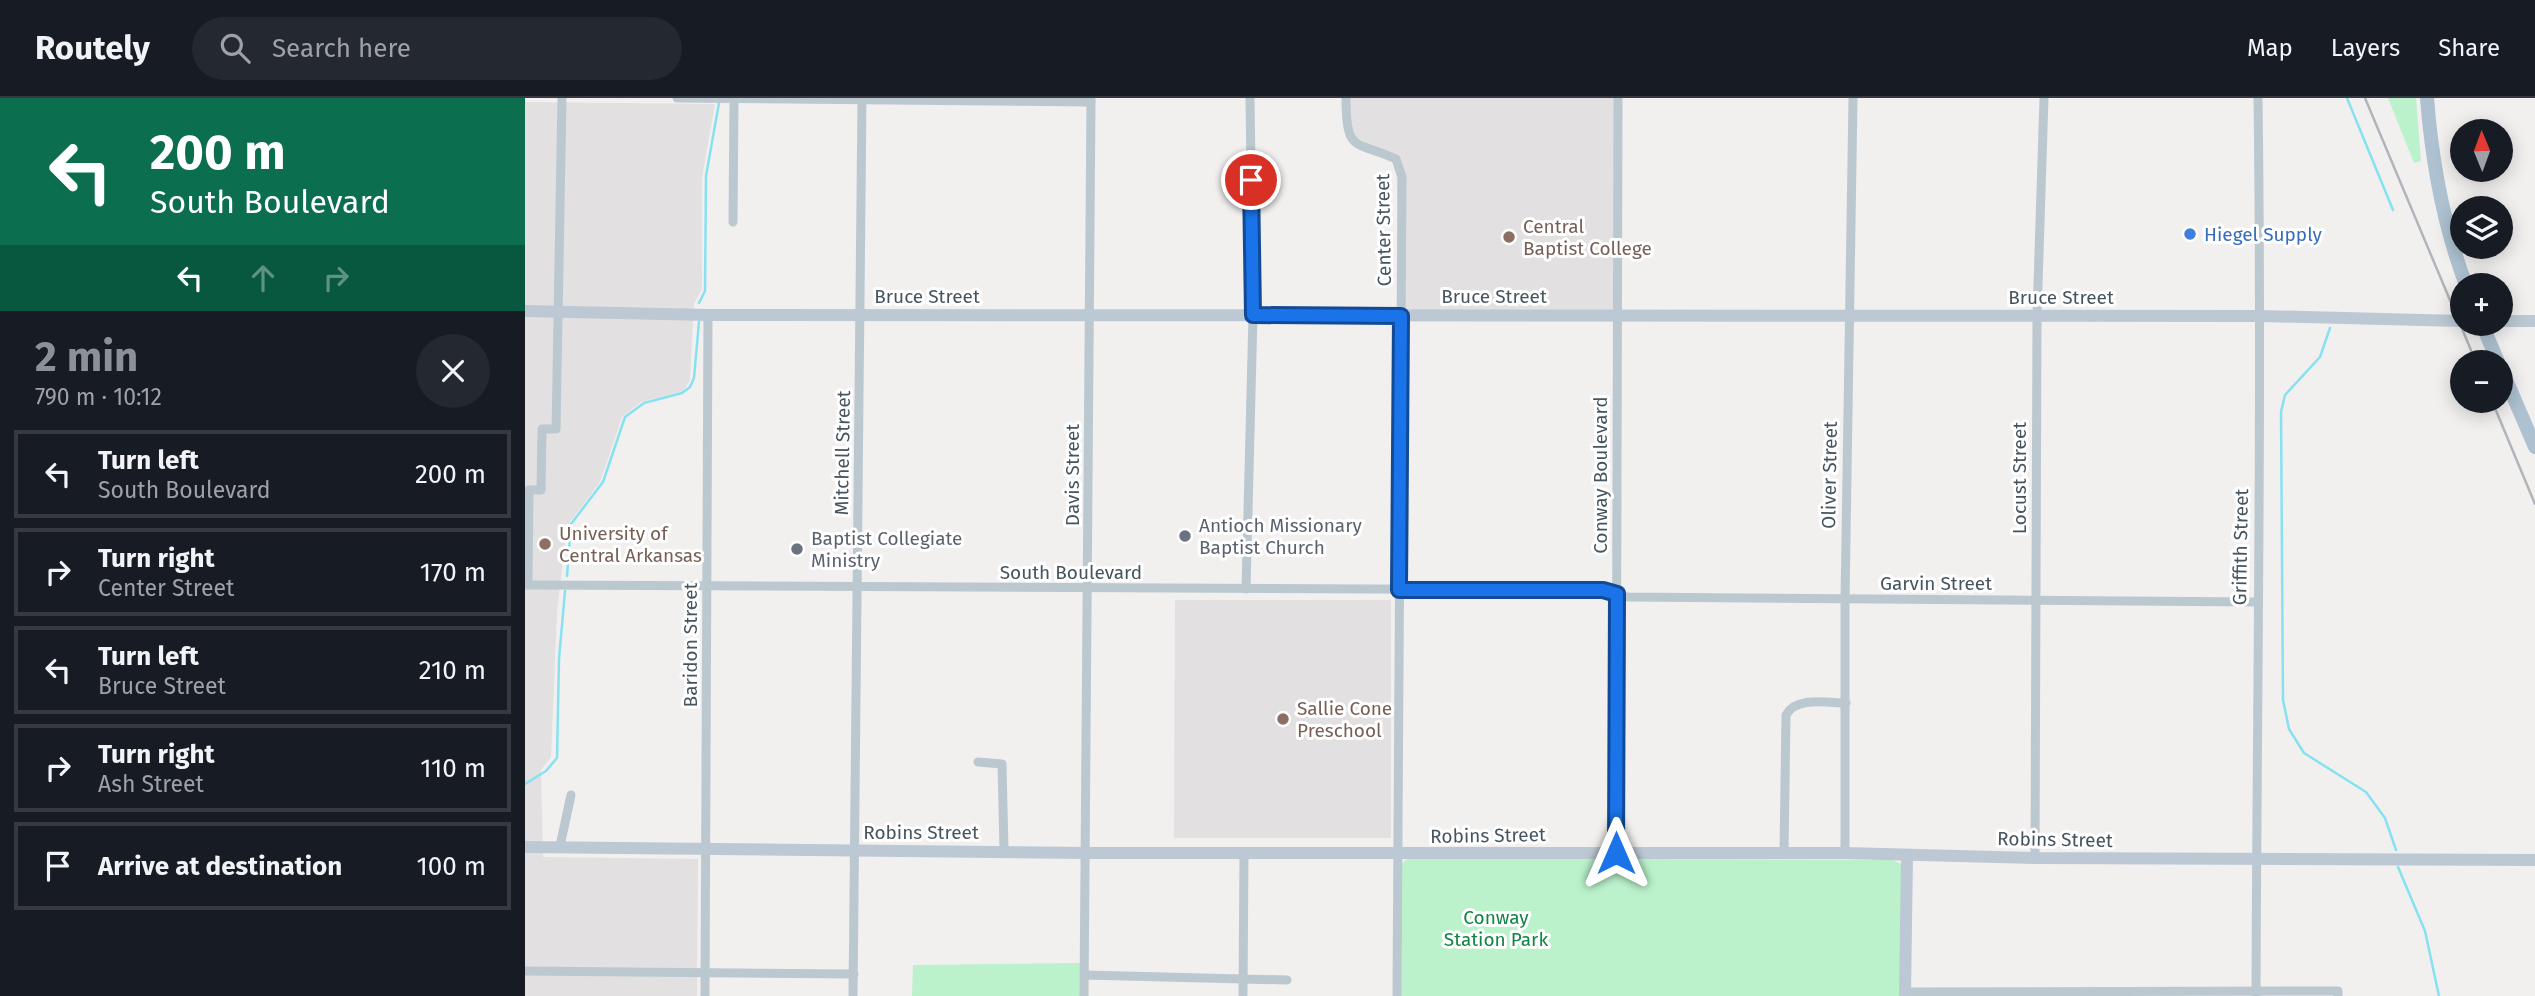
<!DOCTYPE html>
<html lang="en">
<head>
<meta charset="utf-8">
<style>
  body { margin:0; font-family:"Fira Sans",sans-serif; background:#242831; color:#f1f3f6; height:100vh; display:flex; flex-direction:column; font-size:26px; white-space:nowrap }
  * { box-sizing:border-box; margin:0 }
  p { font-size:23px; color:#9ea1a6 }
  .icon { flex:none; width:38px; height:38px; fill:none; stroke:currentColor; stroke-width:2; stroke-linecap:round; stroke-linejoin:round }
  .map { position:relative; flex:1; overflow:hidden }
  .panel { display:flex; flex-direction:column; background:#171b24; width:525px }
  .panel>* { flex:none }
  .hud { background:#0b6e4f; color:#fff; overflow:hidden }
  .needle { width:46px; rotate:359deg }
  .buttons { position:absolute; left:1925px; top:21px; display:grid; gap:14px }
  .buttons a { display:grid; place-items:center; width:63px; height:63px; border-radius:50%; background:#171b24; box-shadow:0 4px 18px #0003; font-size:35px }
  .pin { position:absolute; display:grid; place-items:center; width:60px; height:60px; color:#fff; margin:-30px; border:4px solid #fff; border-radius:50%; box-shadow:0 2px 7px #0007 }
  .me { position:absolute; width:77px; margin:-38px; rotate:0deg; stroke-linejoin:round; filter:drop-shadow(0 0 5px #0008) }
  .turn { display:flex; align-items:center; gap:24px; height:147px; padding:0 35px; font-size:32px }
  .turn .icon { width:91px; height:91px; stroke-width:2.5 }
  .turn b { display:block; font-size:49px; line-height:60px }
  .lanes { display:flex; align-items:center; height:66px; padding:0 35px; background:#0003; justify-content:center; gap:35px; direction:ltr }
  .lanes .off { opacity:.35 }
  .round { display:grid; place-items:center; flex:none; width:74px; height:74px; border-radius:37px; background:#242831 }
  .summary { display:flex; align-items:center; justify-content:space-between; height:119px; padding:0 35px }
  h1 { font-size:42px; font-weight:700; line-height:52px; color:#8c9099 }
  ul { padding:0; list-style:none }
  li { display:flex; align-items:center; gap:21px; height:88px; margin:0 14px 10px; padding:0 21px; border:4px solid #363941; border-radius:0px }
  li div { flex:1 }
  li b { display:block; font-size:26px }
  li em { font-style:normal }
  header { display:flex; align-items:center; gap:42px; box-sizing:border-box; height:98px; padding:0 35px; background:#171b24; border-bottom:2px solid #363941 }
  header strong { font-size:33px }
  nav { display:flex; gap:38px; margin-inline-start:auto; font-size:24px }
  .search { width:490px; height:63px; background:#242831; display:flex; align-items:center; gap:18px; box-sizing:border-box; padding:0 24px; border-radius:38px; color:#9ea1a6; font-size:26px }
  main { display:flex; flex:1; min-height:0 }
  .map>svg:first-child { display:block }
  .education { fill:#e3e0e1 }
  .green { fill:#bbf2cc }
  .lines { fill:none; stroke-linecap:round; stroke-linejoin:round }
  .stream { stroke:#86e2f1; stroke-width:2.5 }
  .street { stroke:#bcc8cf; stroke-width:9 }
  .secondary { stroke:#bcc9d4; stroke-width:12 }
  .primary { stroke:#adc1d0; stroke-width:14 }
  .rail { stroke:#b1b5ba; stroke-width:2.5 }
  .route-casing { stroke:#114b97; stroke-width:18 }
  .route { stroke:#1a73e8; stroke-width:12 }
  .shop-dot { fill:#3f7fe0; stroke:#fff; stroke-width:2.5 }
  .education-dot { fill:#8d6e63; stroke:#fff; stroke-width:2.5 }
  .worship-dot { fill:#6b7280; stroke:#fff; stroke-width:2.5 }
  .labels { text-anchor:middle; stroke-width:6; stroke-linejoin:round; paint-order:stroke }
  .education-label { font-size:19px; fill:#785e54; stroke:#fff; text-anchor:start }
  .street-label { font-size:19px; fill:#46545e; stroke:#fff }
  .shop-label { font-size:19px; fill:#366cbe; stroke:#fff; text-anchor:start }
  .worship-label { font-size:19px; fill:#5b616d; stroke:#fff; text-anchor:start }
  .park-label { font-size:19px; fill:#128443; stroke:#fff }
</style>
</head>
<body>
<header>
<strong>Routely</strong>
<div class="search"><svg class="icon" aria-label="search" viewBox="0 0 24 24"><circle cx="10" cy="10" r="6"/><path d="M15 15l6 6"/></svg>Search here</div>
<nav><a>Map</a><a>Layers</a><a>Share</a></nav>
</header>
<main>
<section class="panel">
<div class="hud">
<div class="turn"><svg class="icon" aria-label="left" viewBox="0 0 24 24"><path d="M17 20v-9H6M10 6l-5 5 5 5"/></svg><div><b>200 m</b>South Boulevard</div></div>
<div class="lanes"><svg class="icon" aria-label="left" viewBox="0 0 24 24"><path d="M17 20v-9H6M10 6l-5 5 5 5"/></svg><svg class="icon off" aria-label="ahead" viewBox="0 0 24 24"><path d="M12 20V5M6 11l6-6 6 6"/></svg><svg class="icon off" aria-label="right" viewBox="0 0 24 24"><path d="M7 20v-9h11M14 6l5 5-5 5"/></svg></div>
</div>
<div class="summary"><div><h1>2 min</h1><p>790 m · 10:12</p></div><a class="round"><svg class="icon" aria-label="close" viewBox="0 0 24 24"><path d="M6 6l12 12M18 6L6 18"/></svg></a></div>
<ul>
<li><svg class="icon" aria-label="left" viewBox="0 0 24 24"><path d="M17 20v-9H6M10 6l-5 5 5 5"/></svg><div><b>Turn left</b><p>South Boulevard</p></div><em>200 m</em></li>
<li><svg class="icon" aria-label="right" viewBox="0 0 24 24"><path d="M7 20v-9h11M14 6l5 5-5 5"/></svg><div><b>Turn right</b><p>Center Street</p></div><em>170 m</em></li>
<li><svg class="icon" aria-label="left" viewBox="0 0 24 24"><path d="M17 20v-9H6M10 6l-5 5 5 5"/></svg><div><b>Turn left</b><p>Bruce Street</p></div><em>210 m</em></li>
<li><svg class="icon" aria-label="right" viewBox="0 0 24 24"><path d="M7 20v-9h11M14 6l5 5-5 5"/></svg><div><b>Turn right</b><p>Ash Street</p></div><em>110 m</em></li>
<li><svg class="icon" aria-label="arrive" viewBox="0 0 24 24"><path d="M6 21V4h12l-3 4 3 4H6"/></svg><div><b>Arrive at destination</b></div><em>100 m</em></li>
</ul>
</section>
<div class="map">
<svg width="2010" height="898" viewBox="0 0 2010 898">
  <rect width="100%" height="100%" fill="#f2efef"/>
  <g class="education">
    <path d="M822,0H1095L1094,218L876,217L871,62L823,34Z"/>
    <path d="M0,4L190,6L177,80V191L169,206L165,282L158,293L116,304L97,319L75,384L42,428L32,514L26,659L16,672L18,759L173,761L172,898H0Z"/>
    <path d="M650,502H866V740H649Z"/>
  </g>
  <g class="green">
    <path d="M1863,0H1891L1896,63L1889,65Z"/>
    <path d="M883,760L1368,762L1376,766V898H876V766Z"/>
    <path d="M556,865V898H387L388,867Z"/>
  </g>
  <g class="lines">
    <g class="stream">
      <path d="M1822,0L1868,112"/>
      <path d="M174,205L180,193L181,78L194,5"/>
      <path d="M1805,230L1795,259L1760,297L1756,314L1758,602L1764,631L1779,655L1841,694L1860,720L1871,752"/>
      <path d="M42,478L46,426L78,384L100,319L119,305L157,295L165,289L169,280L174,224"/>
      <path d="M0,686L21,673L32,660L34,561L40,493"/>
      <path d="M1873,769L1900,833L1914,898"/>
    </g>
    <g class="street">
      <path d="M152,0L566,4"/>
      <path d="M821,0C821,55 829,42 871,61L877,79L872,898"/>
      <path d="M208,124L209,1"/>
      <path d="M0,487L1078,492L1103,499L1731,504"/>
      <path d="M3,487L4,392H16L17,331H31L37,0"/>
      <path d="M721,491L728,217L725,0"/>
      <path d="M453,664L477,666L479,753"/>
      <path d="M35,748L46,697"/>
      <path d="M1091,755L1093,0"/>
      <path d="M1259,755L1261,617C1271,598 1303,605 1321,605"/>
      <path d="M1320,755V502L1328,0"/>
      <path d="M1510,760L1512,218L1519,0"/>
      <path d="M0,873L329,876"/>
      <path d="M560,877L762,882"/>
      <path d="M1381,894L1813,893V898"/>
      <path d="M180,898L183,217"/>
      <path d="M328,898L337,0"/>
      <path d="M559,898L566,0"/>
      <path d="M718,898L719,754"/>
      <path d="M1731,898C1732,599 1737,299 1733,0"/>
    </g>
    <g class="secondary">
      <path d="M0,213L183,217L1736,218L1937,223"/>
      <path d="M1976,223H2010"/>
      <path d="M0,749L561,755H1320L1510,760L2010,762"/>
      <path d="M1380,898L1382,757"/>
    </g>
    <g class="primary">
      <path d="M1902,0C1907,65 1918,126 1941,187"/>
      <path d="M1957,226L1973,264"/>
      <path d="M1976,270L2010,349"/>
    </g>
    <g class="rail">
      <path d="M1840,0L1951,264"/>
      <path d="M1967,303L2010,406"/>
    </g>
  </g>
  <g class="lines">
    <g class="route-casing">
      <path id="route" d="M726,82L728,217L876,218L874,492H1078L1092,496L1091,755"/>
    </g>
    <use href="#route" class="route"/>
  </g>
  <circle class="shop-dot" cx="1665" cy="136" r="7"/>
  <g class="education-dot">
    <circle cx="984" cy="139" r="7"/>
    <circle cx="20" cy="446" r="7"/>
    <circle cx="758" cy="621" r="7"/>
  </g>
  <g class="worship-dot">
    <circle cx="660" cy="438" r="7"/>
    <circle cx="272" cy="451" r="7"/>
  </g>
  <g class="labels">
    <g class="education-label">
      <text x="998" y="135">Central<tspan x="998" dy="22">Baptist College</tspan></text>
      <text x="34" y="442">University of<tspan x="34" dy="22">Central Arkansas</tspan></text>
      <text x="772" y="617">Sallie Cone<tspan x="772" dy="22">Preschool</tspan></text>
    </g>
    <g class="street-label">
      <text transform="translate(858 132) rotate(-91)" y="7">Center Street</text>
      <text x="402" y="205">Bruce Street</text>
      <text x="969" y="205">Bruce Street</text>
      <text x="1536" y="206">Bruce Street</text>
      <text transform="translate(317 355) rotate(-89)" y="7">Mitchell Street</text>
      <text transform="translate(547 377) rotate(-90)" y="7">Davis Street</text>
      <text transform="translate(1075 377) rotate(-90)" y="7">Conway Boulevard</text>
      <text transform="translate(1304 377) rotate(-89)" y="7">Oliver Street</text>
      <text transform="translate(1494 380) rotate(-90)" y="7">Locust Street</text>
      <text transform="translate(1715 449) rotate(-89)" y="7">Griffith Street</text>
      <text x="546" y="481">South Boulevard</text>
      <text x="1411" y="492">Garvin Street</text>
      <text transform="translate(165 547) rotate(-90)" y="7">Baridon Street</text>
      <text x="396" y="741">Robins Street</text>
      <text transform="translate(963 737) rotate(-1)" y="7">Robins Street</text>
      <text transform="translate(1530 741) rotate(1)" y="7">Robins Street</text>
    </g>
    <g class="shop-label">
      <text x="1679" y="143">Hiegel Supply</text>
    </g>
    <g class="worship-label">
      <text x="674" y="434">Antioch Missionary<tspan x="674" dy="22">Baptist Church</tspan></text>
      <text x="286" y="447">Baptist Collegiate<tspan x="286" dy="22">Ministry</tspan></text>
    </g>
    <g class="park-label">
      <text x="971" y="826">Conway<tspan x="971" dy="22">Station Park</tspan></text>
    </g>
  </g>
</svg>
<div class="buttons">
<a><svg class="needle" viewBox="-14 -14 28 28"><path d="M0-13l5 13h-10z" fill="#e53935"/><path d="M0 13l5-13h-10z" fill="#9ea1a6"/></svg></a>
<a><svg class="icon" aria-label="layers" viewBox="0 0 24 24"><path d="M12 4l9 5-9 5-9-5zM3 14l9 5 9-5"/></svg></a>
<a>+</a>
<a>−</a>
</div>
<div class="pin" style="left:726px;top:82px;background:#d93025"><svg class="icon" aria-label="arrive" viewBox="0 0 24 24"><path d="M6 21V4h12l-3 4 3 4H6"/></svg></div>
<svg class="me" style="left:1091px;top:755px" viewBox="-20 -20 40 40"><path d="M0-17L14 15 0 8-14 15z" fill="#1a73e8" stroke="#fff" stroke-width="4"/></svg>
</div>
</main>
</body>
</html>
